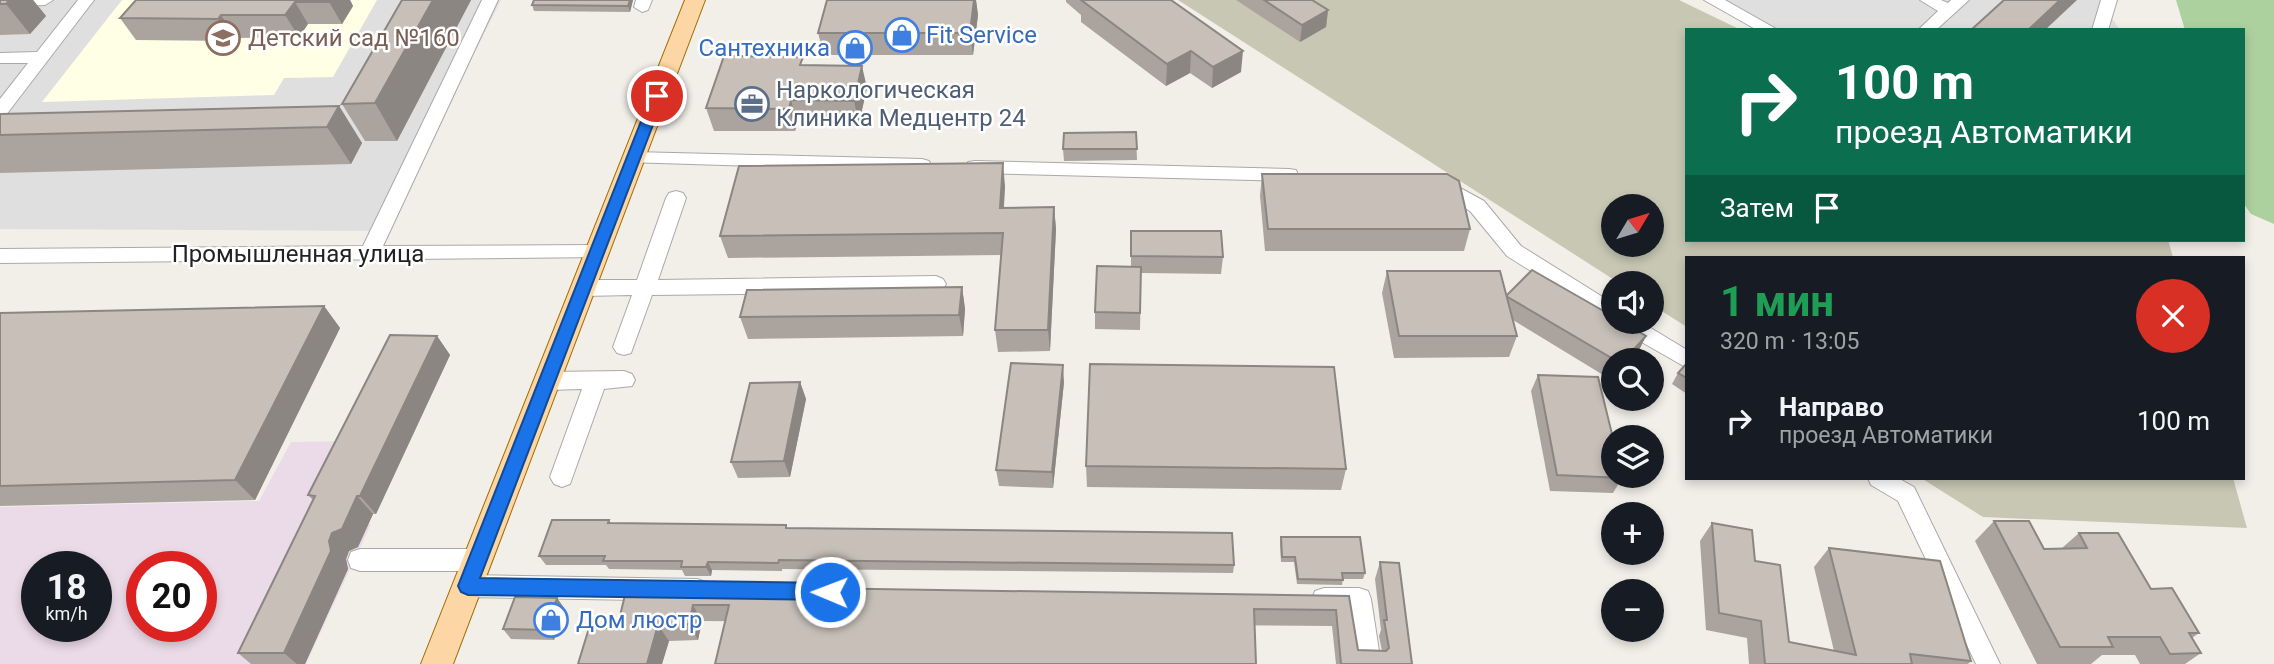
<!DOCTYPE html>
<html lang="ru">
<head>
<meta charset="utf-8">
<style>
  body { margin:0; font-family:Roboto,sans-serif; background:#242831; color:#f1f3f6; height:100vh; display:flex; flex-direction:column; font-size:26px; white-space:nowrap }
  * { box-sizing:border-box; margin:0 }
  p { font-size:23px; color:#9ea1a6 }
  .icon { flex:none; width:38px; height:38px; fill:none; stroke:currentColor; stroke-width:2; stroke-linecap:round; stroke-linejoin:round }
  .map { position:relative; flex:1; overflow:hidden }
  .side { position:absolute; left:1685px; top:256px; width:560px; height:224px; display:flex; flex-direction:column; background:#171b24; border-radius:0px; box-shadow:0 4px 10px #0003 }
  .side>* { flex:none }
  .banner { position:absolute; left:1685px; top:28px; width:560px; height:214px; border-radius:0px; box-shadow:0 4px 10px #0003; background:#0b6e4f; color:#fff; overflow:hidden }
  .needle { width:46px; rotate:52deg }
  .fabs { position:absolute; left:1601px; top:194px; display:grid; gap:14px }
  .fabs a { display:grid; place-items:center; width:63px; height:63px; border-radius:50%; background:#171b24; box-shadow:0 4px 10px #0003; font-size:35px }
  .speed { position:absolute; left:21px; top:551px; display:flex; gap:14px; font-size:35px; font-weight:700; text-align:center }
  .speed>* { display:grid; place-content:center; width:91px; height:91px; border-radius:50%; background:#171b24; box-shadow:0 4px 10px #0003; line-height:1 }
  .speed small { font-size:18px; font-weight:400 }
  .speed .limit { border:10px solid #d22; background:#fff; color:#111 }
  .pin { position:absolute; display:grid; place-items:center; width:60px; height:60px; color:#fff; margin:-30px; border:4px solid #fff; border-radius:50%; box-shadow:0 2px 7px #0007 }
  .me { position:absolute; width:77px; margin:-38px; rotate:271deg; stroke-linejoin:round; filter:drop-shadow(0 0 5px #0008) }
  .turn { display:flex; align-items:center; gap:24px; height:147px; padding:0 35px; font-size:32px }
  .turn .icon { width:91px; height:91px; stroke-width:2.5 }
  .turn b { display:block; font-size:49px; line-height:60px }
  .then { display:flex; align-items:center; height:66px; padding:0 35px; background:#0003; gap:14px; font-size:26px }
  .round { display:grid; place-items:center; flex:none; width:74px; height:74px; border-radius:37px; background:#242831 }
  .overview { display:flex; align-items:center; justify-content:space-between; height:119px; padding:0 35px }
  h1 { font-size:42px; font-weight:700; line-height:52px; color:#1e9e55 }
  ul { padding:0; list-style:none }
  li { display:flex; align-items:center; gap:21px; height:91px; padding:0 35px }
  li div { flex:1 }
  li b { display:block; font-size:26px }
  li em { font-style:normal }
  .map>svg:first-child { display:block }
  .residential { fill:#e0dfdf }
  .industrial { fill:#ebdbe8; fill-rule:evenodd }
  .education { fill:#ffffe5 }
  .construction { fill:#c7c7b4; fill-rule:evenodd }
  .forest { fill:#add19e }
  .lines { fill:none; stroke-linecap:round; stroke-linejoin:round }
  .minor-casing { stroke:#a9a9a9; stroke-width:2 }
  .major-casing { stroke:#a06b00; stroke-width:2 }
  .minor { fill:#fff; fill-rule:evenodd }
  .major { fill:#fcd6a4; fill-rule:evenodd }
  .wall { fill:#aba49e }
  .shaded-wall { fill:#8b8681 }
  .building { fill:#c7bfb8; stroke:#8b8681; stroke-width:2 }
  .route { fill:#1a73e8; stroke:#114b97; stroke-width:2 }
  .labels { text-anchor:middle; stroke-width:5; stroke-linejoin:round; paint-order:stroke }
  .shop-label { font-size:24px; fill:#366cbe; stroke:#fff; text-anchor:start }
  .education-label { font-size:24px; fill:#785e54; stroke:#fff; text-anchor:start }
  .service-label { font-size:24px; fill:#4e5e75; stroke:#fff; text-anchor:start }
  .street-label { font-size:24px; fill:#222; stroke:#fff }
</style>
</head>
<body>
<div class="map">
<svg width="2274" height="664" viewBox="0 0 2274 664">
  <rect width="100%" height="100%" fill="#f2efe9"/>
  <g class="residential">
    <path d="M0,0H501L385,231L0,229Z"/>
    <path d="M1702,0H2100L2120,30H1761Z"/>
  </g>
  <path class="industrial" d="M354,441L324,525L371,524L306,664H0V507L259,501L291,442ZM37,567H96V626H37ZM142,567H201V626H142Z"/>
  <path class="education" d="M122,0H377L333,77L284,78L274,95L42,102Z"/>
  <g class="construction">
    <path d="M1178,0H1679L1741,30H1687V240H2168L2173,257H1687V327L1652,305V284L1619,283ZM1614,206H1652V245H1614Z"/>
    <path d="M1921,478H2233L2247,528L1983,517Z"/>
  </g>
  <path class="forest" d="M2176,0H2274V224L2251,214L2244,204V30H2185Z"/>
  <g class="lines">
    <g class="minor-casing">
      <g id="minor">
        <path d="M0,0H53L45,5L0,7Z"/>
        <path d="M78,0H94L6,115L0,117V99L28,63H0V53L37,52Z"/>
        <path d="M482,0H498L383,246L596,245L603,247L606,252L603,257L0,263V249L363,246Z"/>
        <path d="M636,0H652L648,10L642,12L634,7Z"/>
        <path d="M1704,0H1725L1778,30H1757Z"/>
        <path d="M1920,0H1941L1948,3L1951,0H1969L1936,30H1918L1938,11Z"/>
        <path d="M2101,0H2117L2108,30H2092Z"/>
        <path d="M633,152L922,159L929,161L931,165L929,169L922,171L626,162L624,158L626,154Z"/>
        <path d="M975,161L1289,169L1296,170L1298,175L1296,180L1289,181L975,173L968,172L966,167L968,162Z"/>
        <path d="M1440,177L1484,201L1521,246L1614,304V322H1641L1687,350V368L1617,328L1614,323L1507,256L1470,211L1433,189L1431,184L1433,179Z"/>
        <path d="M676,191L683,193L686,198L658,280L936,276L943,279L946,284L943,289L936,292L652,295L631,353L624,355L617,353L613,347L632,295L583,296L576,293L573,288L576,283L583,280H637L666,198L669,193Z"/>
        <path d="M624,371L632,374L635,380L632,386L604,389L570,484L562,487L554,484L550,477L582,389L547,390L539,387L536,381L539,375L547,372Z"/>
        <path d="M1868,478H1898L1914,487L2000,664H1976L1898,501L1871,485Z"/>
        <path d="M360,549H478L487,552L490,560L487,568L478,571H360L351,568L348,560L351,552Z"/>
        <path d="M468,575L697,579L706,582L709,590L706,598L697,601L468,597L459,594L456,586L459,578Z"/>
        <path d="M1324,588H1359L1368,591L1371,599L1381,664H1355L1348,610H1324L1315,607L1312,599L1315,591Z"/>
      </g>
    </g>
    <g class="major-casing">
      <path id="major" d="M685,0H705L453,664H421Z"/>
    </g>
    <use href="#minor" class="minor"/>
    <use href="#major" class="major"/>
  </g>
  <g class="wall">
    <path d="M0,0H33L46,16L30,34L0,35Z"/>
    <path d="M136,0H350L353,6L342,24H308L299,37L236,38L233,41L136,40L120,18Z"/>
    <path d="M402,0H471L397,141H365L342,104Z"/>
    <path d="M633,0L630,12L534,11L532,5Z"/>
    <path d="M827,0H976L978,15L973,55H824L818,33Z"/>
    <path d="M1066,0H1171L1241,72L1212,88L1190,73L1166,86L1081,22V15L1066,2Z"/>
    <path d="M1236,0H1312L1328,10L1326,27L1300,42Z"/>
    <path d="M805,65L867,88L859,123H797L795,131H714L706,108Z"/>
    <path d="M339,106L362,143L351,164L0,173V114Z"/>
    <path d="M1136,132L1137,160L1064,161L1063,149Z"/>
    <path d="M1262,174L1470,229L1464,251H1265L1260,196Z"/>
    <path d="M1005,186L1004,208L1054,207L1056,229L1050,351L998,352L995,330L1001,255L728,258L720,236Z"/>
    <path d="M1131,231L1223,257L1221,274L1141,273L1140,330L1095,329V312L1131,266Z"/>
    <path d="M1387,271L1506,295L1646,336L1638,352L1631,360H1614L1613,381L1513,320L1517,336L1509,357L1394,358L1382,293Z"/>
    <path d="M962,287L965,309L963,336L748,339L740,317Z"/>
    <path d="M324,306L340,328L255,500L0,506V313Z"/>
    <path d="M437,336L450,355L376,514H373L358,547L349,551L346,559L348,569L305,664H251L238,653L313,500L308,495Z"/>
    <path d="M1687,363V394L1672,384L1678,373Z"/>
    <path d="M1538,375L1622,478L1613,493L1550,491L1531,391Z"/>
    <path d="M800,382L806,399L790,477L738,478L731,462Z"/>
    <path d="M1064,382L1053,488L999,486L996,470Z"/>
    <path d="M1086,466L1346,469L1341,490L1087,487Z"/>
    <path d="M609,520L611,523L787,528L1234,565L1233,573L782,569V571L712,570L711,576H685L682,570L609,569L606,565H546L539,556Z"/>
    <path d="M1994,521L2044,549L2062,548L2079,533L2151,589L2199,633L2192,638L2201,653L2185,664H2140L2135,655H2102L2091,664H2037L1975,541Z"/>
    <path d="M1712,523L1755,561L1789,642L1834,651L1814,567L1829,548L1971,661L1968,664H1749L1747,638L1706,630L1700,541Z"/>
    <path d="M1281,537L1365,573L1363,579H1343L1342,585L1297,584L1294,562H1281L1280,543Z"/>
    <path d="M1380,562L1412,664H1336L1332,626L702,621L698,640L669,641L662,664H578L617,628L625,595L1349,596L1358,650L1382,651L1379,636L1381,630L1375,579Z"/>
    <path d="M557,598L564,608L554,640L511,639L503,629Z"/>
  </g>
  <g class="shaded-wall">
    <path d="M9,0H33L46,16L30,34L6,4Z"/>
    <path d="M330,0H350L353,6L342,24L329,2Z"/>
    <path d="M433,0H471L397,141L375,103Z"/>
    <path d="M630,0H633L630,12L628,6Z"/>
    <path d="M974,0H976L978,15L973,55L970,33Z"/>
    <path d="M2060,0H2077L2045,30H2028Z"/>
    <path d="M295,2L308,24L299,37L285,15Z"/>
    <path d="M1328,10L1326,27L1300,42L1302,25Z"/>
    <path d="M221,15L236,38L233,41L218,19Z"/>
    <path d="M1191,51L1190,73L1166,86L1167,64Z"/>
    <path d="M1243,51L1241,72L1212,88L1213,67Z"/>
    <path d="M862,66L867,88L859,123L854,101Z"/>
    <path d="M791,100L797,123L795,131L789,109Z"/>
    <path d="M339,106L362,143L351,164L327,127Z"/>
    <path d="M1003,163L1005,186L1002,230L1000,208Z"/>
    <path d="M1054,207L1056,229L1050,351L1048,330Z"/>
    <path d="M962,287L965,309L963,336L959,315Z"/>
    <path d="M324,306L340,328L255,500L235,480Z"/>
    <path d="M437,336L450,355L376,514L360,496Z"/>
    <path d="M1646,336L1638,352L1631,360H1624Z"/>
    <path d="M1063,365L1064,382L1053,488L1052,472Z"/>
    <path d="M800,382L806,399L790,477L784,461Z"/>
    <path d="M357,496L373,514L358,547L349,551L346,559L348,569L305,664H297L284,653L332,533Z"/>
    <path d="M708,562L712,570L711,576L706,567Z"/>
    <path d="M557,598L564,608L554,640L546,630Z"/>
    <path d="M693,605L702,621L698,640L689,624Z"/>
    <path d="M658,625L669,641L662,664H647Z"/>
  </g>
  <g class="building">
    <path d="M0,0H9L6,4H0Z"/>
    <path d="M136,0H330L329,2H295L285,15H221L218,19L120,18Z"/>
    <path d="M402,0H433L375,103L342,104Z"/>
    <path d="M534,0H630L628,6L532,5Z"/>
    <path d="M827,0H974L970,33H818Z"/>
    <path d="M1081,0H1171L1243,51L1213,67L1191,51L1167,64Z"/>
    <path d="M1264,0H1312L1328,10L1302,25Z"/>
    <path d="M2004,0H2060L2028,30H1971Z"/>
    <path d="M724,56L803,57L800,65L862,66L854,101L791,100L789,109L706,108Z"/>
    <path d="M339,106L327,127L0,135V114Z"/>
    <path d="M1136,132L1137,149H1063L1064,133Z"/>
    <path d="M1003,163L1000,208L1054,207L1048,330H995L1003,233L720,236L739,166Z"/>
    <path d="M1262,174H1447L1459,181L1470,229H1268Z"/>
    <path d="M1131,231H1221L1223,257L1131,256Z"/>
    <path d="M1097,266L1141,267L1140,313L1095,312Z"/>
    <path d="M1532,270L1614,317V322H1623L1646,336L1624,360H1615L1506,296Z"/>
    <path d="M1387,271H1500L1517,336H1399Z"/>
    <path d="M962,287L959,315L740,317L747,290Z"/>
    <path d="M324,306L235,480L0,486V313Z"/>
    <path d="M390,335L437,336L360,496H357L342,529L332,533L329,541L331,551L284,653H238L315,496L308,495Z"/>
    <path d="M1011,363L1063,365L1052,472L996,470Z"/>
    <path d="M1687,363V378L1678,373Z"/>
    <path d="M1090,364L1334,367L1346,469L1086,466Z"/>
    <path d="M1538,375L1598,377L1614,442V476H1621L1622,478L1557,475Z"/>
    <path d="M800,382L784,461L731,462L750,383Z"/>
    <path d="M552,520H609L608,523L786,525V528L1232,533L1234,565L779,560L778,563L708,562L706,567H681L682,561H603L605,556H539Z"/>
    <path d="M1994,521H2029L2044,549L2087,548L2079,533H2118L2151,589L2172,588L2199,633H2189L2201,653L2170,654L2160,637H2108L2113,647H2060Z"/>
    <path d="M1712,523L1752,530L1755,561L1780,565L1789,642L1856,655L1829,548L1940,561L1971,661L1910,654L1912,664H1765L1761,621L1719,613Z"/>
    <path d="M1281,537H1360L1365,573H1342L1343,580L1298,579L1295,557H1282Z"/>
    <path d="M1380,562L1399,563L1412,664H1341L1336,610L1254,609L1256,664H715L729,605H693L689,624L658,625L647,664H578L589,628H617L625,595L668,594L670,586L1349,596L1358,650L1386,651L1389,648L1384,620H1387Z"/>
    <path d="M515,597L557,598L546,630L503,629Z"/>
  </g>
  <path class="route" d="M657,92L664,96L480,578L830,583L837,586L839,592L837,598L830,600L468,595L461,592L458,586L651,96Z"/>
  <defs>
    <g id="shop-ring" transform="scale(1.75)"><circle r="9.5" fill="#fff" stroke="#3f7fe0" stroke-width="1.5"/><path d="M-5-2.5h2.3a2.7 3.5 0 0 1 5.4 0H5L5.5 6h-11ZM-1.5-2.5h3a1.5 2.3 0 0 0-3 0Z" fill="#3f7fe0"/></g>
    <g id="school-ring" transform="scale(1.75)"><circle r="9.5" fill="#fff" stroke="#8d6e63" stroke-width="1.5"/><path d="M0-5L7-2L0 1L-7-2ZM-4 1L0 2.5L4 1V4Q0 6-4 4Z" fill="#8d6e63"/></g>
    <g id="office-ring" transform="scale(1.75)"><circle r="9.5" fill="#fff" stroke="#5c6f8a" stroke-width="1.5"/><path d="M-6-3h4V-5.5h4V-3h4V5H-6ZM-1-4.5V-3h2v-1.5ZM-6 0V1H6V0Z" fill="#5c6f8a"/></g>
  </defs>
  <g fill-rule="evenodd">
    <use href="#shop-ring" x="902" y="35"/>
    <use href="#school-ring" x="223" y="38"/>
    <use href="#shop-ring" x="855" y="48"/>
    <use href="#office-ring" x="752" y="104"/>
    <use href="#shop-ring" x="551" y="620"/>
  </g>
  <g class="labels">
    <g class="shop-label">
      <text x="926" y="43">Fit Service</text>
      <text x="830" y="56" text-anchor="end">Сантехника</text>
      <text x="576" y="628">Дом люстр</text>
    </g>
    <g class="education-label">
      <text x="248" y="46">Детский сад №160</text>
    </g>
    <g class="service-label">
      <text x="776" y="98">Наркологическая<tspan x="776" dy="28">Клиника Медцентр 24</tspan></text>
    </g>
    <g class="street-label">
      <text x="298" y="262">Промышленная улица</text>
    </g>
  </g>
</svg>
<div class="fabs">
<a><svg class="needle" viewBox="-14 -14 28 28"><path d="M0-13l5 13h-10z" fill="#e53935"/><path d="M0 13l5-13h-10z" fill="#9ea1a6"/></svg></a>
<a><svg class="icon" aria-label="sound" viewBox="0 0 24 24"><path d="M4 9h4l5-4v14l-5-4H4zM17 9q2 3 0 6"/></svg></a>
<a><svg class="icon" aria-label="search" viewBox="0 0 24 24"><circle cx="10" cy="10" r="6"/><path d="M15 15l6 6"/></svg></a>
<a><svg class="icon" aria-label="layers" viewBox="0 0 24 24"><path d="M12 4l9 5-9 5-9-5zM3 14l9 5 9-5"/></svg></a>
<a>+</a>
<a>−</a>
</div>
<div class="speed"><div>18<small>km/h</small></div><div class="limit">20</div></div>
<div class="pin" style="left:657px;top:96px;background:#d93025"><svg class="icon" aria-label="arrive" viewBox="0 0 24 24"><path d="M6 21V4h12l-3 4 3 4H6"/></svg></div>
<svg class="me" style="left:830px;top:592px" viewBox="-20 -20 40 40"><circle r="17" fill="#1a73e8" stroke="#fff" stroke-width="3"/><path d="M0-11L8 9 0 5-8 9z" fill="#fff"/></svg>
<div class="banner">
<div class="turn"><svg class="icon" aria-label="right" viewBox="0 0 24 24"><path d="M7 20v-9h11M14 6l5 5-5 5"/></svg><div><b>100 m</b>проезд Автоматики</div></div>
<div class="then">Затем<svg class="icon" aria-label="arrive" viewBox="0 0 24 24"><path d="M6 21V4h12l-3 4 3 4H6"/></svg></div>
</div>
<section class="side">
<div class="overview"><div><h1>1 мин</h1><p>320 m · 13:05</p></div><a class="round" style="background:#d93025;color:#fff"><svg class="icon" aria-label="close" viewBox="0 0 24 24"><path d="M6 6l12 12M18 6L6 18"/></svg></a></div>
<ul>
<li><svg class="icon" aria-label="right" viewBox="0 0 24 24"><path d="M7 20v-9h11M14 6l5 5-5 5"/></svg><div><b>Направо</b><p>проезд Автоматики</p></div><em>100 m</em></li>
</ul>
</section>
</div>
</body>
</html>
